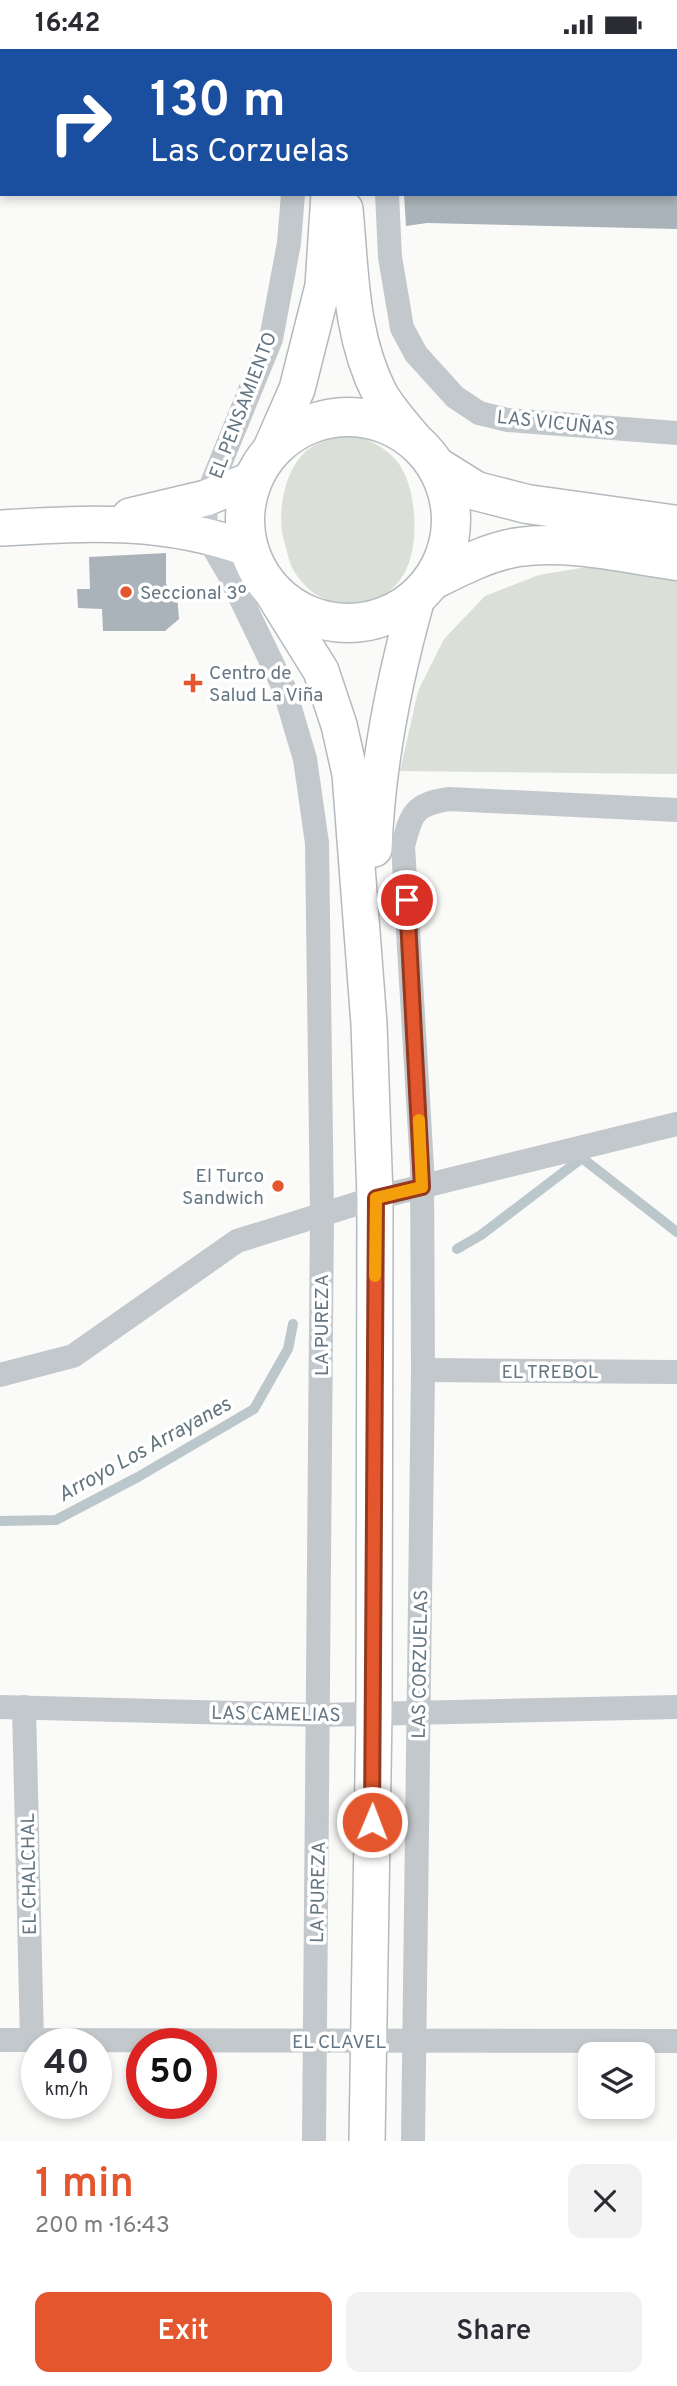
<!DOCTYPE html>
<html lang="en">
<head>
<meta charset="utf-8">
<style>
  body { margin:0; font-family:Overpass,sans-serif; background:#f2f2f3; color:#2b2b33; height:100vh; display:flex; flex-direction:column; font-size:26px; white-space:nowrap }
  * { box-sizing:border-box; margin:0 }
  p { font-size:23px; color:#7c7c81 }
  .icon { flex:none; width:38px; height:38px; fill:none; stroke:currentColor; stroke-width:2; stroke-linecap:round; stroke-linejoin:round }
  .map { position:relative; height:2092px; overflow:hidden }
  .side { display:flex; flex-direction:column; background:#fff; flex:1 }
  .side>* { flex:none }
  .banner { position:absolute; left:0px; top:0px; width:677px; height:147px; box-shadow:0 4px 10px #0003; background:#1a4fa0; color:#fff; overflow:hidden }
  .tools { position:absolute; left:578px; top:1993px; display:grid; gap:14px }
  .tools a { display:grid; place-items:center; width:77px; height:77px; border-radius:14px; background:#fff; box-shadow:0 4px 10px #0003; font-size:35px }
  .speed { position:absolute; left:21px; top:1979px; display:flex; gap:14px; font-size:35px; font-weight:700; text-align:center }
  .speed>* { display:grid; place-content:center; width:91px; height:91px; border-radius:50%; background:#fff; box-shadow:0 4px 10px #0003; line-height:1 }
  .speed small { font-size:18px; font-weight:400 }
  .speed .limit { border:10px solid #d22; background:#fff; color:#111 }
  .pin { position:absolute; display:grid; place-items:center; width:60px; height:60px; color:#fff; margin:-30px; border:4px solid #fff; border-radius:50%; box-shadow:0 2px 7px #0007 }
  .me { position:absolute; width:77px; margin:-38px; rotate:1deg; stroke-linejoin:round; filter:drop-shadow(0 0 5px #0008) }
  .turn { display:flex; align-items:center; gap:24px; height:147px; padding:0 35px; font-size:32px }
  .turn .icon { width:91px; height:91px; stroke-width:2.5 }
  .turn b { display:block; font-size:49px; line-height:60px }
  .round { display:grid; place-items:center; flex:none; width:74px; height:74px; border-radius:14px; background:#f2f2f3 }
  .overview { display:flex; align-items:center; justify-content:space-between; height:119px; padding:0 35px }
  h1 { font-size:42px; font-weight:600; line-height:52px; color:#e4572e }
  .primary-button { display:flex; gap:14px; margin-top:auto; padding:14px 35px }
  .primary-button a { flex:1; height:80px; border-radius:14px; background:#e4572e; color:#fff; font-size:28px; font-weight:600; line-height:80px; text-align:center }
  .primary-button a+a { background:#f2f2f3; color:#2b2b33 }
  .status { display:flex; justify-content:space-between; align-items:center; height:49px; padding:0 35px; background:#fff; direction:ltr }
  .status svg { height:19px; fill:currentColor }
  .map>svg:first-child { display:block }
  .green { fill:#dadfd7 }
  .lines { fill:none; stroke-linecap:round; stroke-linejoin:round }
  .stream { stroke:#bbc7cb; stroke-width:10 }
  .building { fill:#aab3b9 }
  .secondary-casing { stroke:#b3babf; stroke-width:38 }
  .primary-casing { stroke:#b5babe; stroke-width:41 }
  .street { stroke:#c3c8cc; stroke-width:24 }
  .secondary { stroke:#fff; stroke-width:35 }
  .primary { stroke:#fff; stroke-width:38 }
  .route-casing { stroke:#94391e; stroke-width:18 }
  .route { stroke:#e4572e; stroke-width:12 }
  .slow { stroke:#f59e0b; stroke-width:12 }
  .poi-dot { fill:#e4572e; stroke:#fff; stroke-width:2.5 }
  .labels { text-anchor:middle; stroke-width:7; stroke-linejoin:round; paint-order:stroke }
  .street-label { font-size:19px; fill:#657683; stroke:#fff }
  .poi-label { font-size:19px; fill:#657683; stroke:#fff; text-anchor:start }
  .water-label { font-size:21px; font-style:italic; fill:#60757c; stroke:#fff }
</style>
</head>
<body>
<div class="status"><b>16:42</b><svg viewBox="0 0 49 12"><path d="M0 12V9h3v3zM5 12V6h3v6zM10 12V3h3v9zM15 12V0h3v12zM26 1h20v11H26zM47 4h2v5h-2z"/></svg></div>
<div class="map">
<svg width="677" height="2092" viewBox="0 0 677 2092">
  <rect width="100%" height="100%" fill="#fafaf8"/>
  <g class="green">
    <path d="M350,385C368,390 388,399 399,415C418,442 421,504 400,531C370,569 318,562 294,522C289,514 287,501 284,492C276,464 285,416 310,399C323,391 336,389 350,385Z"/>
    <path d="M593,517L677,529V725L400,722L418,642L444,590L485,547L539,526Z"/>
  </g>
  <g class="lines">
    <g class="stream">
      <path d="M457,1200L481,1186L582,1109L677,1183"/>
      <path d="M0,1472L56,1471L138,1428L254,1360L288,1300L293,1275"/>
    </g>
  </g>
  <g class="building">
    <path d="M404,145H677V180L427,174L406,177Z"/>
    <path d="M166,504V535L177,546L179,570L165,582H103L102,560L78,559L77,540H90L89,508Z"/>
  </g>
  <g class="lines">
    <g class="secondary-casing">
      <g id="secondary">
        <path d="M332,0V2"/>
        <path d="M345,160C351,223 350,287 380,345C390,363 407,380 420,397"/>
        <path d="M268,406L297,340L323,237L329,145"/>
        <path d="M130,467L206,449L253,430"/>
        <path d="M0,479C89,474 163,469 249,500"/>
        <path d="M265,532L321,622L339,676L350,725L369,975L375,1149L374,1664L367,2092"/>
        <path d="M374,800C377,715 394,631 417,549"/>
      </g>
    </g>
    <g class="primary-casing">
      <g id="primary">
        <circle cx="348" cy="471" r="103"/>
        <path d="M436,417L476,442L527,455L677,476"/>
        <path d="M433,531C459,518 490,502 519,498C570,491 627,505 677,512"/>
      </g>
    </g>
    <g class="street">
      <path d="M290,0V2"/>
      <path d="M381,0V2"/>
      <path d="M293,145L289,194L271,290L206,449L205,484L229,525L284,639L305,710L317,794L322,1165L314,2092"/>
      <path d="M387,145L390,208L402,279L416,305L455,348L479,364L508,371L677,384"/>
      <path d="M423,1321L677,1323"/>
      <path d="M0,1326L73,1307L237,1192L375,1149L677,1075"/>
      <path d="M0,1658L320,1666L677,1658"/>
      <path d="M24,1658L32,1992"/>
      <path d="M0,1991L677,1992"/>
      <path d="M413,2092L423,1321L422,1118L403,797C411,765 414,755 449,750L677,761"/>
    </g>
    <use href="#secondary" class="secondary"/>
    <use href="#primary" class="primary"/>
  </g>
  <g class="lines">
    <g class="route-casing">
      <path id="route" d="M372,1773L376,1149L422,1138L407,851"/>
    </g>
    <use href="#route" class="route"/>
    <path class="slow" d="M375,1227L376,1149L422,1138L419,1071"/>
  </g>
  <g class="poi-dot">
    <circle cx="126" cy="543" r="7"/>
    <path d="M189.5 623.5h7v7h7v7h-7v7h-7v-7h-7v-7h7z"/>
    <circle cx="278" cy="1137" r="7"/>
  </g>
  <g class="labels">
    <g class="street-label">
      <text transform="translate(242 356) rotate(-69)" y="7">EL PENSAMIENTO</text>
      <text transform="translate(556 373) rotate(6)" y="7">LAS VICUÑAS</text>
      <text transform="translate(321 1276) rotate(-90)" y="7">LA PUREZA</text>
      <text x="550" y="1329">EL TREBOL</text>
      <text transform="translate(419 1615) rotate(-89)" y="7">LAS CORZUELAS</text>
      <text transform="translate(276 1664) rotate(1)" y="7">LAS CAMELIAS</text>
      <text transform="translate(28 1825) rotate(-91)" y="7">EL CHALCHAL</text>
      <text transform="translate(317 1843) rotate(-89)" y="7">LA PUREZA</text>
      <text x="339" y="1999">EL CLAVEL</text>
    </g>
    <g class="poi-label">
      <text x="140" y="550">Seccional 3º</text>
      <text x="209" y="630">Centro de<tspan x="209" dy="22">Salud La Viña</tspan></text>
      <text x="264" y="1133" text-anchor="end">El Turco<tspan x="264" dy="22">Sandwich</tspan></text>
    </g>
    <g class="water-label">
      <text transform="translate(144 1400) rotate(-29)" y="7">Arroyo Los Arrayanes</text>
    </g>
  </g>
</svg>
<div class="tools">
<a><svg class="icon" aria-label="layers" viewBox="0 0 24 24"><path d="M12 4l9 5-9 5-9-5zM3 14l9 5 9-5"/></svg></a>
</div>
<div class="speed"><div>40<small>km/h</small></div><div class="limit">50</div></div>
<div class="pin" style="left:407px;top:851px;background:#d93025"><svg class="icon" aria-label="arrive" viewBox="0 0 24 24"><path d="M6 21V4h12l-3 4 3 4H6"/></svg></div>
<svg class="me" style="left:372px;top:1773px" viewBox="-20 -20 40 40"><circle r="17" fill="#e4572e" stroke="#fff" stroke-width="3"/><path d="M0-11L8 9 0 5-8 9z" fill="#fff"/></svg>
<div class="banner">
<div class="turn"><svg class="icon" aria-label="right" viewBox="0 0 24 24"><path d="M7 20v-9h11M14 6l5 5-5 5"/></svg><div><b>130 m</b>Las Corzuelas</div></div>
</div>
</div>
<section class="side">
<div class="overview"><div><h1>1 min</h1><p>200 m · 16:43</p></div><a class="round"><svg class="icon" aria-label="close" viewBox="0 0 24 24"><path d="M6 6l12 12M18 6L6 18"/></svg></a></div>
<div class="primary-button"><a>Exit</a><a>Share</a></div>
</section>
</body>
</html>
